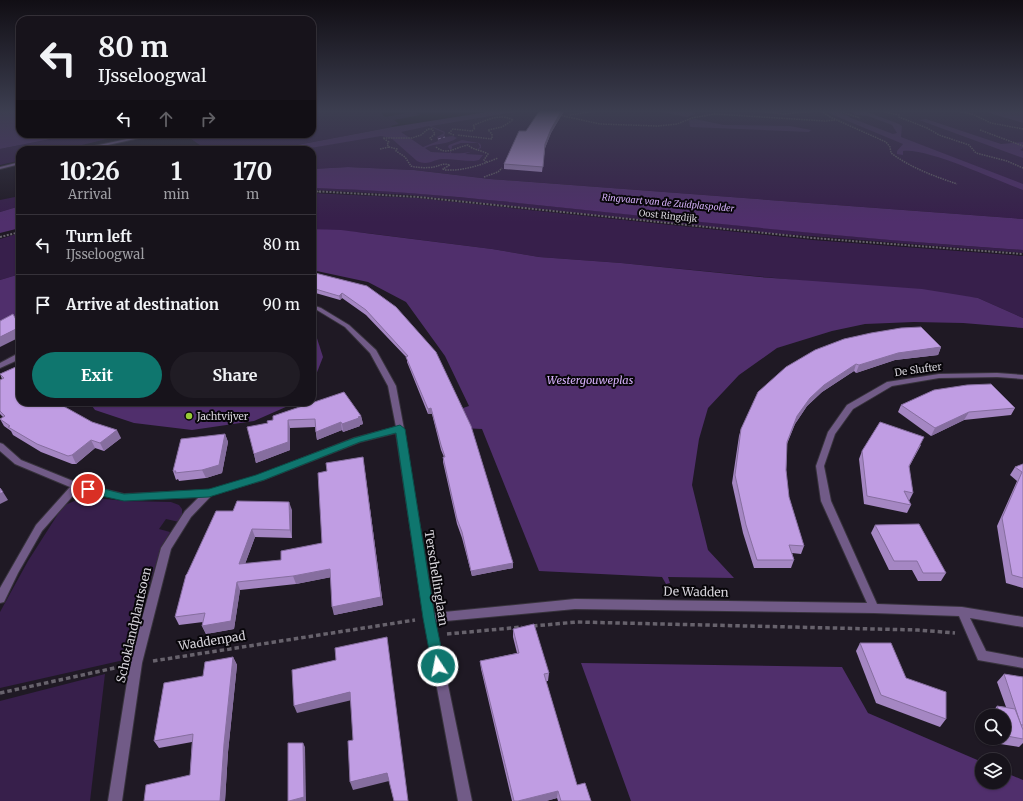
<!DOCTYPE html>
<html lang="en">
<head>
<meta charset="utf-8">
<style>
  body { margin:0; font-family:Merriweather,serif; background:#201c24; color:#f1f3f6; height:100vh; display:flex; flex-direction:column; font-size:15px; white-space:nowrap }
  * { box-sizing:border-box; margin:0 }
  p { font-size:13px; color:#9e9ea3 }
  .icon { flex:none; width:22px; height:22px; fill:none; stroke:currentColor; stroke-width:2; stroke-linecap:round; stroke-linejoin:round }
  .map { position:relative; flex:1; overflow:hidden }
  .sheet { position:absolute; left:16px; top:146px; width:300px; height:260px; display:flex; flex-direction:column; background:#17131b; border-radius:12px; box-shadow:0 1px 3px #0004,0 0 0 1px #36323a }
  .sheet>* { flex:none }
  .banner { position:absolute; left:16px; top:16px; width:300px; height:122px; border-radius:12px; box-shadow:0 1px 3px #0004,0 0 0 1px #36323a; background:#17131b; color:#f1f3f6; overflow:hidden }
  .controls { position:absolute; left:975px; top:709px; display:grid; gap:8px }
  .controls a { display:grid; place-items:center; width:36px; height:36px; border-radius:50%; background:#17131b; box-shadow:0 1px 3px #0004,0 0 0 1px #36323a; font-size:20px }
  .pin { position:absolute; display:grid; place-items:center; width:34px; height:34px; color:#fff; margin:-17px; border:2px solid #fff; border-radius:50%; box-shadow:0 1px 4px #0007 }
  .me { position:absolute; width:44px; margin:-22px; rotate:349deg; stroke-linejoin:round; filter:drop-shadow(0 0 3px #0008) }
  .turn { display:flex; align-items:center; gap:14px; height:84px; padding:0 16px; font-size:18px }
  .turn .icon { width:52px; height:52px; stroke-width:2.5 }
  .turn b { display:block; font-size:28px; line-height:34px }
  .lanes { display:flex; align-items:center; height:38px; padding:0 16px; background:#0003; justify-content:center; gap:20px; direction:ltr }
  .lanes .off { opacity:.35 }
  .eta { display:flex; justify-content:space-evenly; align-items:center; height:68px; text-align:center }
  .eta b { font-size:24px; font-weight:700; line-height:28px }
  .primary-button { display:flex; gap:8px; margin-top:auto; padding:8px 16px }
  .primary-button a { flex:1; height:46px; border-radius:24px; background:#0f766e; color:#fff; font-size:16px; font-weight:700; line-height:46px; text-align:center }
  .primary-button a+a { background:#201c24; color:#f1f3f6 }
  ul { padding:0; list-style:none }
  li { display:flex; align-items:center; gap:12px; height:60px; padding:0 16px; border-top:1px solid #36323a }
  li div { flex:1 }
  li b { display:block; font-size:15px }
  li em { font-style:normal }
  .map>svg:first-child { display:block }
  .green { fill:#371f4b }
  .water { fill:#502f6c; fill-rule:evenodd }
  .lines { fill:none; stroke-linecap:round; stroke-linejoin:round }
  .ferry { stroke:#d4aff8; stroke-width:1; stroke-dasharray:3 2.5; stroke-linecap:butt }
  .minor-casing { stroke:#38333d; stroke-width:2 }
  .tertiary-casing { stroke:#38333d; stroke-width:2 }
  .path-far2 { stroke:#67626c; stroke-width:1.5; stroke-dasharray:1.5 1; stroke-linecap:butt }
  .path-far1 { stroke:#67626c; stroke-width:2; stroke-dasharray:2 1.5; stroke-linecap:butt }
  .path { stroke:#67626c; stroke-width:3.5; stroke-dasharray:4.5 3; stroke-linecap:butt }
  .minor { fill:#715b87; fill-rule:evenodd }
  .tertiary { fill:#715b87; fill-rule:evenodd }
  .wall { fill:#a587c3 }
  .shaded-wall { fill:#866e9f }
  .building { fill:#c09de3; stroke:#866e9f }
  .route { fill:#0f766e; stroke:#0a4d48 }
  .poi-dot { fill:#98cb36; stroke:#08060a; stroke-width:1.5 }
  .labels { text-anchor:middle; stroke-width:4; stroke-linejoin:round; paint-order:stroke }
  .far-water-label { font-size:9px; font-style:italic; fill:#d4aff8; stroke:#08060a }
  .far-street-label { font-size:9px; fill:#d5d2d9; stroke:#08060a }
  .street-label { font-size:10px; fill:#d5d2d9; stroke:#08060a }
  .poi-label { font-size:10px; fill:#d5d2d9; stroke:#08060a; text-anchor:start }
  .water-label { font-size:11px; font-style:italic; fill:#d4aff8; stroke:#08060a }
  .near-street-label { font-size:12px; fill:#d5d2d9; stroke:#08060a }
</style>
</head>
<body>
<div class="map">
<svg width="1023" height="801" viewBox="0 0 1023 801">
  <rect width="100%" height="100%" fill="#1f1924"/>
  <g class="green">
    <path d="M337,110H384L382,114L385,117L413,112L420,115L394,120L399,124L391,126L392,127L271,150H207L184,134H312V113Z"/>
    <path d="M527,110H978L1023,123V219L490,179L414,170L348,167L312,169V150H299L476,117Z"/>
    <path d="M76,134H144L107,139L61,150H20V159L18,161L0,165V149Z"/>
    <path d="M312,188C414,190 515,203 616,213C751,227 887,241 1023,250V253L770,233L409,195L312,190Z"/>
    <path d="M312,193L417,198L813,240L1023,256V318L978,298L621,263L539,257L492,249L366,233L312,229Z"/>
    <path d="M20,196V206L0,212V200Z"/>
    <path d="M20,233V274L0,280V239Z"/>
    <path d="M84,497L126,501L171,502L179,505L182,509V515L179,522L166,519L159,529L170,532L161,549L147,591L131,652L124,660L0,688V612L28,561L58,514L65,505Z"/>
    <path d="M105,674L90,801H0V701Z"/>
  </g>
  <g class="water">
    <path d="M0,110H20V134H76L0,149Z"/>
    <path d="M500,110H527L431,126L445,132L444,137L453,136L457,138C448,145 434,143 425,148L431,152L450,153L451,150L448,147L449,145L462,140L479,143L481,145V148L465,154L483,155L479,160L474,161C464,161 452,159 442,159C432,160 428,166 417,161L391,138L381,136L299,150H271L392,127ZM429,126L444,133L437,137L438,141L423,147L401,132ZM461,143H478L480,147C474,153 460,154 451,153L452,146Z"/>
    <path d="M653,110L690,111L696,114L687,117Z"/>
    <path d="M978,110H1023V123Z"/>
    <path d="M833,111L845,114L851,118L893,134L897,133L892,125L868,116L855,115L852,112H867L899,124L902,126L901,137L1023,184V190C998,181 926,147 903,151V155L897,154V151L903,144L826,112Z"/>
    <path d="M695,119L724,125L790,126L811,130L809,132L690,127L689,120Z"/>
    <path d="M926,119L1001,144L1023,142V148L1020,150L1023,151V158L919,120Z"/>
    <path d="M348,167L414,170L490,179L1023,219V250C889,241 756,228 623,214C519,203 416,191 312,188V169Z"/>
    <path d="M20,206V228L0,233V212Z"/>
    <path d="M312,229L341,230L492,249L539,257L621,263L760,277L922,289L978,298L1023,318V328L963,323L914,322L865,324L832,331L777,348L739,375L708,408L699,439L692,485L708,550L734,578L668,577L670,583L666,584L662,577L539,571L482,429L462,428L454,411L469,406L445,356L406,302L368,282L312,270Z"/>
    <path d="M20,274V315L0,324V280Z"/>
    <path d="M312,330L315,332L323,357L312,385Z"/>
    <path d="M89,402H293L288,406L254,421L192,430L134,423L95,410Z"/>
    <path d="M581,663L842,667L868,713L982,762V782H1004V772L1023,780V801H631Z"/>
  </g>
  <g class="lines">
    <path class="ferry" d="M438,139L445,137"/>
    <g class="minor-casing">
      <g id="minor">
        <path d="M312,305L321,308L349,325L376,350L396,386L404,429L434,613L575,599L867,603L821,501L816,466L828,432L847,405L887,382L939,374L997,373L1023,375V379L997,377L939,378L892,386L853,409L835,434L824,466L831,501L877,604L962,607L1023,617V627L970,618L986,651L1023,658V668L978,660L959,616L874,613L575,609L435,622L472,801H458L424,618L396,433L360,442L263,480L212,495L191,517L171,549L142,663L122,801H108L130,663L161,548L185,511L199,497L124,500L78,490L42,531L18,573L4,602L0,603V588L36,525L70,487L15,464L0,451V443L3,444L21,460L78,483L124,494L209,490L257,476L354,438L396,427L388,386L370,353L345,327L317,310L312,309Z"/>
        <path d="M17,354H20V359L0,368V363Z"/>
      </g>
    </g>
    <g class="tertiary-casing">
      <g id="tertiary">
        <path d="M150,134H158L85,150H76Z"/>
        <path d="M20,162V164L0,169V167Z"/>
      </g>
    </g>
    <g class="path-far2">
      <path d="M750,110L783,114L828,110"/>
      <path d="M836,110L860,118"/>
      <path d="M876,110L899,115V117L927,128L939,135L969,145L976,153L1007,161L1023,168"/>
      <path d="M952,110L972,114L991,123L1023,129"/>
      <path d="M821,111L830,117L886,142L890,147L891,153C911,168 934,176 957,184"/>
      <path d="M312,112L330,110"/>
      <path d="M559,115L600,124L658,126L677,124L692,118L715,114L825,121L835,120"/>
      <path d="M570,115L602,110"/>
      <path d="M980,130L1023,146"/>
      <path d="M454,135L449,133L453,129L472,131L475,128L473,126L474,125C487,120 500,113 513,120L502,127L488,130L492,134V139L457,135"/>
      <path d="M432,140L430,138L435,134L432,129H428L421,135L412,138H383L389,142L387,144L389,147L397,149L396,151L405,157L411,166C417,168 428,168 434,167C441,165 443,163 450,165L443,169L445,170C464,171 481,165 498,158"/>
      <path d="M436,147C447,156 456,147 468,145C473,150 481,150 488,154L484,160L487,162"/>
      <path d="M380,149L389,147"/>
      <path d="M484,177L498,172L502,168"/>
      <path d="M312,191L321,192"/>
    </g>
    <g class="path-far1">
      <path d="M312,191L418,197L813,238L1023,254"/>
      <path d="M0,237L20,232"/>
    </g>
    <g class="path">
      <path d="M533,626L577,622L918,630L955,633"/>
      <path d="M447,634L522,627"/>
      <path d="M153,661L415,620"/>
      <path d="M0,693L119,667"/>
    </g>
    <use href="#minor" class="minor"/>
    <use href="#tertiary" class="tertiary"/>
  </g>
  <g class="wall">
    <path d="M562,110H564V111L551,133L545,148L542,172L504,169V164L526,131Z"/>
    <path d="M315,273L396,307L513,563V568L472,576L462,538L457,524L443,462V457H444L441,450L432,414H428L407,362V358L366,315L342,298L340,300L312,292V279L316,276Z"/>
    <path d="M941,347L938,355L895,360L856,373L854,371L822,392L807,406L795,424L787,444L786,470L789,497L804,546L801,554L792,553L794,560L791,568H754L743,533L732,483L739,436L741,429L786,367Z"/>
    <path d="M18,366L20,402L121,438L104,451L95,448L76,464H72L41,452L13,435L11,431L4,426L0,419L3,417L0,414V380L2,379L0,374Z"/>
    <path d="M901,405L1015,408L1011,415L964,420L931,436L898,412Z"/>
    <path d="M361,416L363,424L360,425V426L343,432L342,430L317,440L315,427L290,428V450L256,463L254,454L268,423L267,421Z"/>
    <path d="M225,434L228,442L222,473L206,478L179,481L178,479L176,480L173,471Z"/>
    <path d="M921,445L909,467L913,493L909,501L911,505L907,513L864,504L859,459L862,451Z"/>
    <path d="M363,457L383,605L334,615L331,577L296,584L240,590L234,629L206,634L202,626L203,622L179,625L175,617L187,574L233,511L292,510V538L255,537L245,564L281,560L322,543L327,471Z"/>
    <path d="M1023,464V588L1006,583L997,526L1017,481L1010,475L1015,467Z"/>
    <path d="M875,525L946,573L941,581H918L912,570H889L871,533Z"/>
    <path d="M513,629L549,673L548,681H546L577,785L591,801H558L557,798L546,801H512L481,669L480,661L517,653L513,637Z"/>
    <path d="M860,643L906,678L946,719L940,727L876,703L856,651Z"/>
    <path d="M233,657L237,665L228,752L225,801H144L190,775L192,742L159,748L154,741L203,676Z"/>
    <path d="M1004,674L1023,677V743L1019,747L1000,744L999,738H1004V716H992L991,714L997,706L1006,707L997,682Z"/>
  </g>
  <g class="shaded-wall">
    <path d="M562,110H564V111L551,133L545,148L542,172L545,144L551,129Z"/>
    <path d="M342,293V298L340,300L339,296Z"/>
    <path d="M20,327V337L0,347V337Z"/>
    <path d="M941,347L938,355L895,360L856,373L859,365L898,353Z"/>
    <path d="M856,364L854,371L822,392L807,406L795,424L784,450L797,416L810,398L824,385Z"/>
    <path d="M431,408L432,414H428V409Z"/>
    <path d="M969,412L964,420L931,436L935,428Z"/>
    <path d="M361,416L363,424L360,425V426L343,432L342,424Z"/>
    <path d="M288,420L290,428V450L256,463L254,454Z"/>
    <path d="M341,422L342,430L317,440L316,432Z"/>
    <path d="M117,430L121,438L104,451L100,443Z"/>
    <path d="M225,434L228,442L222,473L206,478L202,470Z"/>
    <path d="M91,440L95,448L76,464L72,455Z"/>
    <path d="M363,457L383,605L334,615L332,607Z"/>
    <path d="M3,492L8,500L0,504V494Z"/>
    <path d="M289,502L292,510V538L290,530Z"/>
    <path d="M252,529L255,537L242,572L239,564Z"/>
    <path d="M513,563V568L472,576L471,571Z"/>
    <path d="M330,569L332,577L296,584L293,576Z"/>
    <path d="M237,582L240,590L234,629L206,634L202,626Z"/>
    <path d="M233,657L237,665L228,752L225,801H220L224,744Z"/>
    <path d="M350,692L352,700L297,713L294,706Z"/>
    <path d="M303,743L305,747L306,801H289Z"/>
    <path d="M387,773L389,781L353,790L350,782Z"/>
    <path d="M558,791L557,798L546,801H518Z"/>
  </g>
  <g class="building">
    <path d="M540,110H562L551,129L545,144L543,167L504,164L519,131H526Z"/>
    <path d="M315,273L367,286L396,307L436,352L471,426L513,563L471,571L462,532L457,519L443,457H445L441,445L431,408L428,409L406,357L408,356L366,310L342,293L339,296L312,288V279L317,275Z"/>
    <path d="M13,314L20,327L0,337V321Z"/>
    <path d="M921,327L941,347L898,353L859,365L856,364L824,385L810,398L797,416L787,442L786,470L789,497L804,546L789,545L794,560H757L746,525L735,475L741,429L758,392L786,367L815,350L844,339L871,333L901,328Z"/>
    <path d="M18,366L20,368V402H56L92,422L117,430L100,443L91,440L72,455L68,456L37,444L8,427L10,426L0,419L5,416L0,411V380L4,378L0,374Z"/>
    <path d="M991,384L1015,408L969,412L935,428L901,405L934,390L967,385Z"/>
    <path d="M344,392L361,416L358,417L359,418L342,424L341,422L316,432L315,419L288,420V442L254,454L247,427L268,423L267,421L273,420V416Z"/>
    <path d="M880,422L924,437L909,466L913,493L904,491L911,505L867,496L862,451Z"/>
    <path d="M225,434L219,465L202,470L175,473L176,471H173L181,439Z"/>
    <path d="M363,457L381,597L332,607L330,569L293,576L237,582L231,621L202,626L205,613L175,617L186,575L187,574L216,511H233L237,501L289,502L290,530L252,529L239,564L281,560V551L322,543L318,473L327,471L326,463Z"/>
    <path d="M1023,464V578L1012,575L1002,518L1022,472L1015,467Z"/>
    <path d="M0,488L3,492L0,494Z"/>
    <path d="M919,524L946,573H923L917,561H894L875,525Z"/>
    <path d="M534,624L549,673L544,674L577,785L585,783L591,801H561L558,791L518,801H514L480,661L519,653L513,629Z"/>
    <path d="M387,637L408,801H394L387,773L350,782L348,741L353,740L350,692L294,706L292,670L336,660L335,648Z"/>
    <path d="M860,643H891L906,678L946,692V719L881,695Z"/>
    <path d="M233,657L224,744L220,801H144L146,785L190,775L193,734L154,741L164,683L203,676L205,662Z"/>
    <path d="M1004,674L1023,677V725H1021Z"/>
    <path d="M997,706L1015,709L1023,730V739L1007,736L1004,726V716H1001Z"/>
    <path d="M288,743H303L304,797L289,801H288Z"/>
  </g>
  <linearGradient id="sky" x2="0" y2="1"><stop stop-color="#110e14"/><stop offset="0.5" stop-color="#3c3e50"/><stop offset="1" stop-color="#3c3e50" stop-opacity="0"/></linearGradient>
  <rect width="1023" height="222" fill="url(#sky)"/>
  <path class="route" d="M400,425L405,429L435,618L445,666L443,670L438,672L434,670L432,666L423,618L396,433L360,442L264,480L209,497L124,501L88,493L84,491L83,489L84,486L88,485L124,494L209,489L256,475L354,438Z"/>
  <circle class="poi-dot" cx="189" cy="416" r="4"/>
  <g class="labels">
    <g class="far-water-label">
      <text transform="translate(668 203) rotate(5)" y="3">Ringvaart van de Zuidplaspolder</text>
    </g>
    <g class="far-street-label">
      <text transform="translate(668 216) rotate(6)" y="3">Oost Ringdijk</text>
    </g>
    <g class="street-label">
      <text transform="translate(918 369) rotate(-8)" y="4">De Slufter</text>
    </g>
    <g class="poi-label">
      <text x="197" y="420">Jachtvijver</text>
    </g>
    <g class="water-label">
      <text x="590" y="384">Westergouweplas</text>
    </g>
    <g class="near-street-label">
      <text transform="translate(436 578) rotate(81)" y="4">Terschellinglaan</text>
      <text transform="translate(696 592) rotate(1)" y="4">De Wadden</text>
      <text transform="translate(134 625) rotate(-77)" y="4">Schoklandplantsoen</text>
      <text transform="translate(212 641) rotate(-9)" y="4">Waddenpad</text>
    </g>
  </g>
</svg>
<div class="controls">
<a><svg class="icon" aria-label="search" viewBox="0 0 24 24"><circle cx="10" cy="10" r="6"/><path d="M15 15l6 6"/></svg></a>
<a><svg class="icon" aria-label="layers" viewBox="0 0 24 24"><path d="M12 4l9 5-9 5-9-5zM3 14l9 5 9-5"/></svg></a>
</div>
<div class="pin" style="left:88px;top:489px;background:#d93025"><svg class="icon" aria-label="arrive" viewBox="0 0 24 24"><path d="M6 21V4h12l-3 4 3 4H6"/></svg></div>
<svg class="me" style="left:438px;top:666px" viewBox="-20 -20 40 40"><circle r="17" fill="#0f766e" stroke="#fff" stroke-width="3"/><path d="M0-11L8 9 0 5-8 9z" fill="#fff"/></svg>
<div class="banner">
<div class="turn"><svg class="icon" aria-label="left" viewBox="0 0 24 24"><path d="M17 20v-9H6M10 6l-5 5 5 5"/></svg><div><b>80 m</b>IJsseloogwal</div></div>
<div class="lanes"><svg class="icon" aria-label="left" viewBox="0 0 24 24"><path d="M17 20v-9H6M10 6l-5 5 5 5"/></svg><svg class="icon off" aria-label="ahead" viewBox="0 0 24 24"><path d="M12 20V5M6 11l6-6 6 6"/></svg><svg class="icon off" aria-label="right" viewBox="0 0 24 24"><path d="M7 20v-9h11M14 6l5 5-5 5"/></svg></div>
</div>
<section class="sheet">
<div class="eta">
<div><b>10:26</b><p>Arrival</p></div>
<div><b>1</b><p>min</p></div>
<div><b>170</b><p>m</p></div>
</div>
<ul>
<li><svg class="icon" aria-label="left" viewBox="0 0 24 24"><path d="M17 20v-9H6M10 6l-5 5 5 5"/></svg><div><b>Turn left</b><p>IJsseloogwal</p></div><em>80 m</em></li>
<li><svg class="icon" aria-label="arrive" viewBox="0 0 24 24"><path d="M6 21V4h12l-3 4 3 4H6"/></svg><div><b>Arrive at destination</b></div><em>90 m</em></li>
</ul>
<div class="primary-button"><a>Exit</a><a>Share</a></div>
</section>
</div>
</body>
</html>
